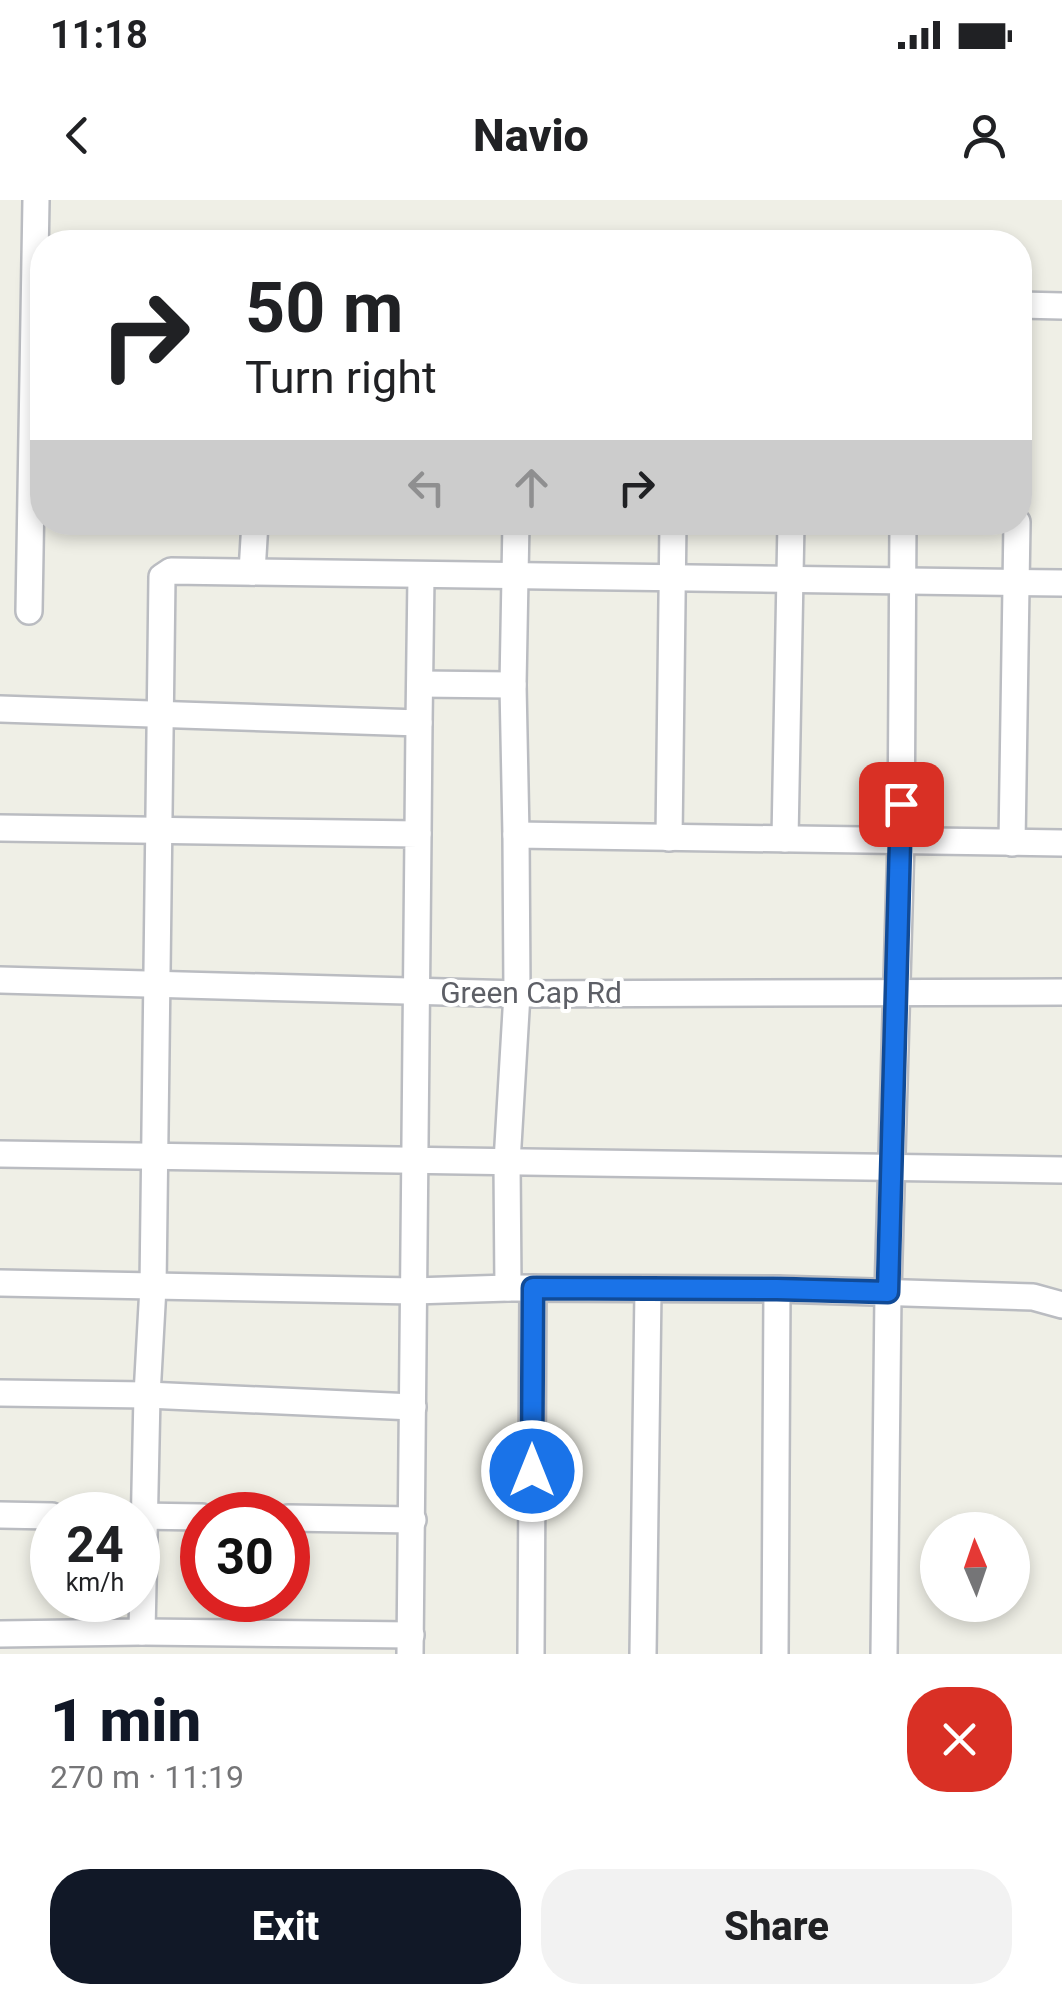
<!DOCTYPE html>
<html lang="en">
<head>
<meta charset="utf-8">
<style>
  body { margin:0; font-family:Roboto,sans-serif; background:#f2f2f2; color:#202124; height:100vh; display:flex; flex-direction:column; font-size:38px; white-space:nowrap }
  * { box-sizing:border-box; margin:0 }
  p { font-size:32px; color:#757577 }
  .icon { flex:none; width:55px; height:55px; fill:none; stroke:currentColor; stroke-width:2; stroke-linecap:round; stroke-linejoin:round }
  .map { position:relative; height:1454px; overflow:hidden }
  .side { display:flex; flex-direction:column; background:#fff; flex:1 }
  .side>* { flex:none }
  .hud { position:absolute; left:30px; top:30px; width:1002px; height:305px; border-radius:40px; box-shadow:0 5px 15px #0003; background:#fff; color:#202124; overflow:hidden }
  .needle { width:65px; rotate:358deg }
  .fabs { position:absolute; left:920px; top:1312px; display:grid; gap:20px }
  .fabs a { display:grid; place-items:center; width:110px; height:110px; border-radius:50%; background:#fff; box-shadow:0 5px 15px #0003; font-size:50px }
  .speed { position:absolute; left:30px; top:1292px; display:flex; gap:20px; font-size:50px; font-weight:700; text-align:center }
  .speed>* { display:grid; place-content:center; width:130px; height:130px; border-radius:50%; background:#fff; box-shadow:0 5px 15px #0003; line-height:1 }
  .speed small { font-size:25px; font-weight:400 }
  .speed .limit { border:15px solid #d22; background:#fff; color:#111 }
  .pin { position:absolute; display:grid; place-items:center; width:85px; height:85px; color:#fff; margin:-42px; border-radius:20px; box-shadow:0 5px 15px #0006 }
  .me { position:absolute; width:110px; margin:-55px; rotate:0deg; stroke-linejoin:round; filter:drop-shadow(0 0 8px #0008) }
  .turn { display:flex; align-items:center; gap:35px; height:210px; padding:0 50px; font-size:45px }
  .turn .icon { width:130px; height:130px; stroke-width:2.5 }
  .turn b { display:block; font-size:70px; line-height:85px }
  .lanes { display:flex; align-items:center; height:95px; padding:0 50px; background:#0003; justify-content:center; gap:50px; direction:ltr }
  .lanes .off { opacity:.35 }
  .round { display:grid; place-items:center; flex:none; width:105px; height:105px; border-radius:40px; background:#f2f2f2 }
  .overview { display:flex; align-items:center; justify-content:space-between; height:170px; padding:0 50px }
  h1 { font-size:60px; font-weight:800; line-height:75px; color:#111827 }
  .primary-button { display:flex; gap:20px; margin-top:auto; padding:20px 50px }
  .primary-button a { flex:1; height:115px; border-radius:40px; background:#111827; color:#fff; font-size:40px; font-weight:800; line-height:115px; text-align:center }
  .primary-button a+a { background:#f2f2f2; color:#202124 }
  .status { display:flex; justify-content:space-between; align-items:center; height:70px; padding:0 50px; background:#fff; direction:ltr }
  .status svg { height:28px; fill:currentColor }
  header { display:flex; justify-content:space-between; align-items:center; height:130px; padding:0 50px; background:#fff; font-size:45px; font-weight:800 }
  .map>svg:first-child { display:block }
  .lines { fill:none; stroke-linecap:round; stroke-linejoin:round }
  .minor-casing { stroke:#babcc1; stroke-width:30 }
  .minor { stroke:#fff; stroke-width:25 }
  .route-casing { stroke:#114b97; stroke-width:25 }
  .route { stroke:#1a73e8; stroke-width:18 }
  .labels { text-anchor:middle; stroke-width:8; stroke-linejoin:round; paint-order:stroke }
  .street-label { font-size:30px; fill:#5d5f66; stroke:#fff }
</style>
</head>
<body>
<div class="status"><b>11:18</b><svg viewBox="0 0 49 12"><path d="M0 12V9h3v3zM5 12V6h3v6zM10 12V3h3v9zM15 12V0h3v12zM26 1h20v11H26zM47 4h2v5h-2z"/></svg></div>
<header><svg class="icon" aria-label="back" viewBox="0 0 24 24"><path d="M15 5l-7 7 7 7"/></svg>Navio<svg class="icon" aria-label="person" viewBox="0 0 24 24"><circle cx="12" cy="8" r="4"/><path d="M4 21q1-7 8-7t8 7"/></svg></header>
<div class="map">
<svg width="1062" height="1454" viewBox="0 0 1062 1454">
  <rect width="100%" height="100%" fill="#efefe6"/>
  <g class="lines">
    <g class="minor-casing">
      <g id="minor">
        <path d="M1020,105L1062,106"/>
        <path d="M252,372L255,322"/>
        <path d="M29,411L36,0"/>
        <path d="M420,484L513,485"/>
        <path d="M0,509L419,523L421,376"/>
        <path d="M0,628L418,634L410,1454"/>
        <path d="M418,634L419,523"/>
        <path d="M516,635L513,485L516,322"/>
        <path d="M669,638L673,322"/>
        <path d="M785,639L791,322"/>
        <path d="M1012,643L1017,322"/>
        <path d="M0,780L517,794L1062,792"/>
        <path d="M0,954L1062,970"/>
        <path d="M0,1083L414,1091L508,1088L777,1089L1033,1097L1062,1105"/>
        <path d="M508,1088L507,962L517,794L516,635L1062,643"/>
        <path d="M0,1193L147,1195L413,1207"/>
        <path d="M0,1315L52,1316"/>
        <path d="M138,1316L202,1317"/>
        <path d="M288,1318L413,1320"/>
        <path d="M142,1432L411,1435"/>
        <path d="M0,1434L142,1432L147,1195L153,1087L162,377L171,371L1062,383"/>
        <path d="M531,1454L533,1088"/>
        <path d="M643,1454L648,1090"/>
        <path d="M775,1454L777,1089"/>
        <path d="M884,1454L888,1093L901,641L903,322"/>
      </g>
    </g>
    <use href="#minor" class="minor"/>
  </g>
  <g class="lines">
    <g class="route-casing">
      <path id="route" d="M532,1271L533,1088L777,1089L888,1092L901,604"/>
    </g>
    <use href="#route" class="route"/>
  </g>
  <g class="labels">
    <g class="street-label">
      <text x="531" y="803">Green Cap Rd</text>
    </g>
  </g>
</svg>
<div class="fabs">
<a><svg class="needle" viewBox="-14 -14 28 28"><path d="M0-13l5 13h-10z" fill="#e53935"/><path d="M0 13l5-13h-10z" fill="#757577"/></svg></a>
</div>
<div class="speed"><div>24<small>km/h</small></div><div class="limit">30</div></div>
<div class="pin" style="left:901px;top:604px;background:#d93025"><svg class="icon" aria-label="arrive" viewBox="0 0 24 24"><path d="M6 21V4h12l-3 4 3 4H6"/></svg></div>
<svg class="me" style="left:532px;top:1271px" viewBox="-20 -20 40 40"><circle r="17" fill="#1a73e8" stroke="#fff" stroke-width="3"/><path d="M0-11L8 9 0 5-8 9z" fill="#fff"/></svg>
<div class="hud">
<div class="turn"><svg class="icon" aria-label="right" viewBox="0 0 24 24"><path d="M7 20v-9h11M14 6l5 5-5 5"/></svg><div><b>50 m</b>Turn right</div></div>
<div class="lanes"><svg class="icon off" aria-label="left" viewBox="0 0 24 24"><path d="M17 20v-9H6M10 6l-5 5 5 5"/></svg><svg class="icon off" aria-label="ahead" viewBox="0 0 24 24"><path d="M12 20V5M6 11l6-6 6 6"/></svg><svg class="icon" aria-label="right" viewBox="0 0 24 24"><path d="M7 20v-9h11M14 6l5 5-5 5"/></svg></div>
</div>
</div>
<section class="side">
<div class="overview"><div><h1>1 min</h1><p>270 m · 11:19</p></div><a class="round" style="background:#d93025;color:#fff"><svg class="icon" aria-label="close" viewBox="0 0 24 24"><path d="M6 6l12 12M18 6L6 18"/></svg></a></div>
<div class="primary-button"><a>Exit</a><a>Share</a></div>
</section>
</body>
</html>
